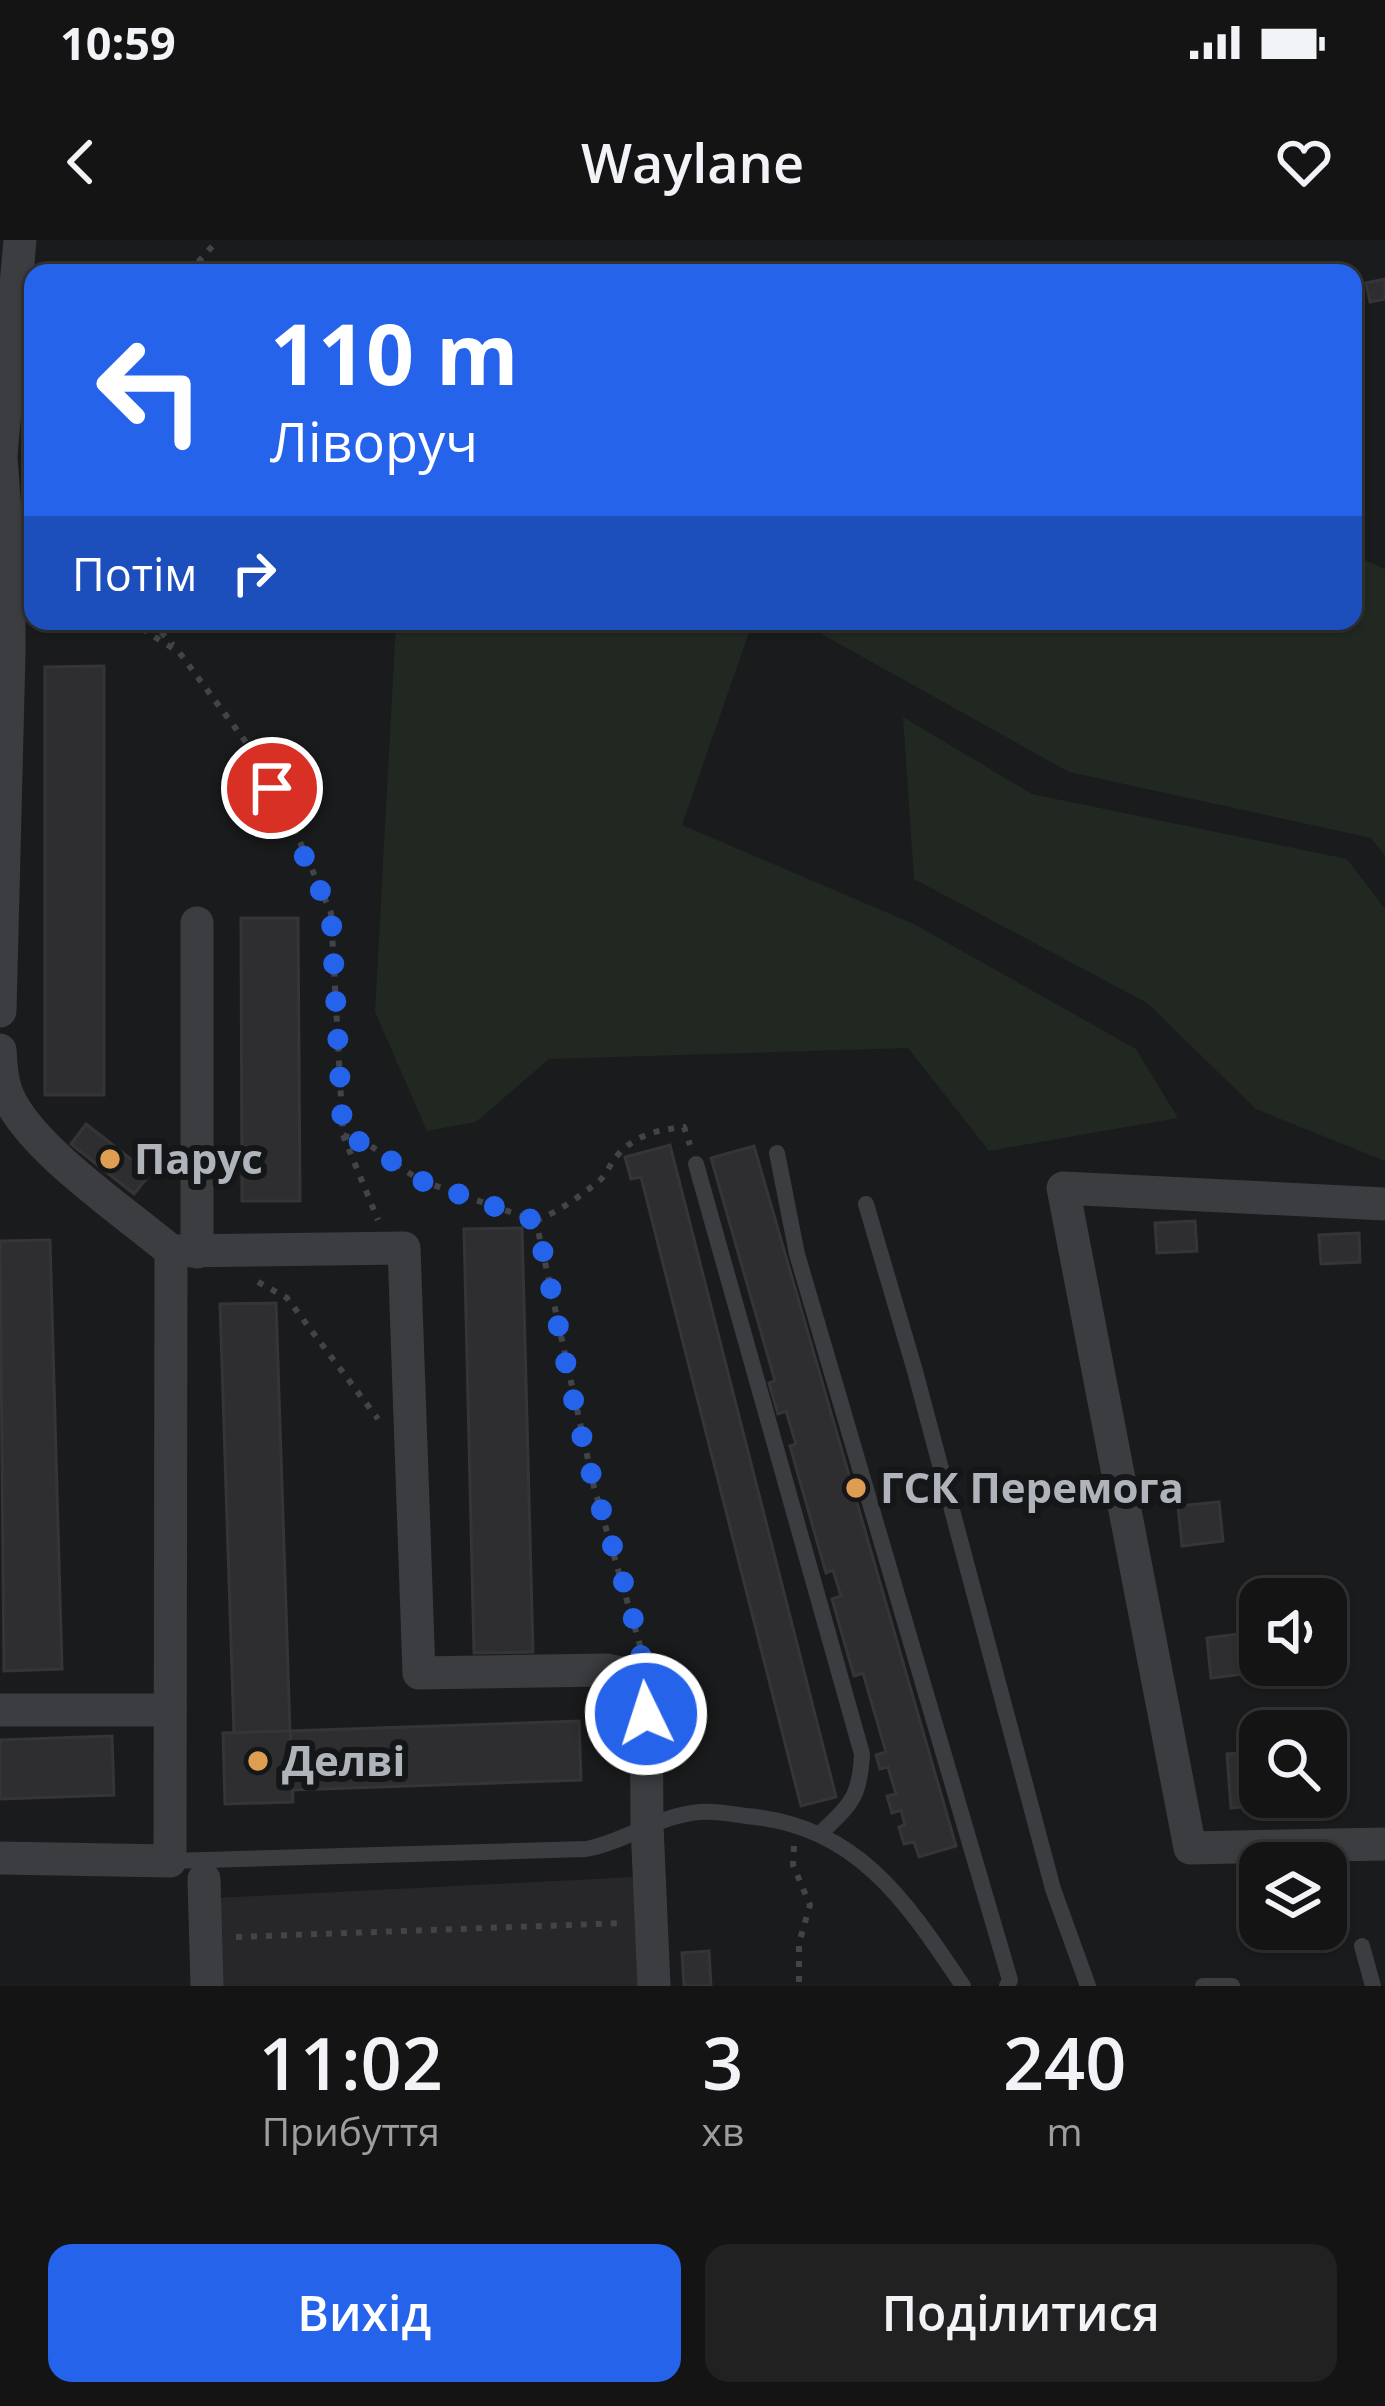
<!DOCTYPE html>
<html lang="uk">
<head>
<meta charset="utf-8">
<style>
  body { margin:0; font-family:"Open Sans",sans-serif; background:#212122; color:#f1f3f6; height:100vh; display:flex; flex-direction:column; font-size:45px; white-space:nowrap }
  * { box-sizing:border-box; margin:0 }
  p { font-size:39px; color:#9d9ea0 }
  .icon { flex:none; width:66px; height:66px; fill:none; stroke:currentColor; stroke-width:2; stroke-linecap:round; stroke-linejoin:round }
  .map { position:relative; height:1746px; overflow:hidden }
  .sheet { display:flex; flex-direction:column; background:#141415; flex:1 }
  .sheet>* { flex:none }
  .guide { position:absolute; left:24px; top:24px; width:1338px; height:366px; border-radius:24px; box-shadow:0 3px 9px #0004,0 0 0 3px #333334; background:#2563eb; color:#fff; overflow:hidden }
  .fabs { position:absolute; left:1239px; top:1338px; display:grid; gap:24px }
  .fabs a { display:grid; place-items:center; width:108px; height:108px; border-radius:24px; background:#141415; box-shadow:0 3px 9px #0004,0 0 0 3px #333334; font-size:60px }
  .pin { position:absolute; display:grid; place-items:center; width:102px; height:102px; color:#fff; margin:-51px; border:6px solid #fff; border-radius:50%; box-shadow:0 3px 12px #0007 }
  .me { position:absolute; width:132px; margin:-66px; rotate:356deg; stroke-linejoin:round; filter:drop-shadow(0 0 9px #0008) }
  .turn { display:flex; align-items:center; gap:42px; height:252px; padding:0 48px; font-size:54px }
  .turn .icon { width:156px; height:156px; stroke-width:2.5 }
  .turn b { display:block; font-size:84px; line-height:102px }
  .then { display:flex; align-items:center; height:114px; padding:0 48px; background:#0003; gap:24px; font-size:45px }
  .eta { display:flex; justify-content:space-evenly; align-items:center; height:204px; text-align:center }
  .eta b { font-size:72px; font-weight:600; line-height:84px }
  .primary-button { display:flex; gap:24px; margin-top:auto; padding:24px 48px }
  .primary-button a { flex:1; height:138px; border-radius:24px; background:#2563eb; color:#fff; font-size:48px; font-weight:600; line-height:138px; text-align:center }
  .primary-button a+a { background:#212122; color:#f1f3f6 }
  .status { display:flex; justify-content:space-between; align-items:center; height:84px; padding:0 60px; background:#141415; direction:ltr }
  .status svg { height:33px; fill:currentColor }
  header { display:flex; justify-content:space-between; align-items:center; height:156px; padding:0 48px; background:#141415; font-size:54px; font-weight:600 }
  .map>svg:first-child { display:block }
  .built { fill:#272729 }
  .green { fill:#212721 }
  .building { fill:#2e2e30; stroke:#353538; stroke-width:3 }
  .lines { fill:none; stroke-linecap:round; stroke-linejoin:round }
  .path { stroke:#424448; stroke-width:6; stroke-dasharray:6 9; stroke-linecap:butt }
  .lane { stroke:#3c3d41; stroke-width:16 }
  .street { stroke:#3c3d41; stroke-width:33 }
  .route { stroke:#2563eb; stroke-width:21; stroke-dasharray:0 37.8 }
  .poi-dot { fill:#de9e51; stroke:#151617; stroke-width:4.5 }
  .labels { text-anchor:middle; stroke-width:12; stroke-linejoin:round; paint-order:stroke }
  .poi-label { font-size:42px; font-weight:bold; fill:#afb4ba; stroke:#151617; text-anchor:start }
</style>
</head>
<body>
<div class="status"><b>10:59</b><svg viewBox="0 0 49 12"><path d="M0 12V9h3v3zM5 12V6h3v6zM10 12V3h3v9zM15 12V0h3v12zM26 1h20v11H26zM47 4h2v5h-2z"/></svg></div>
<header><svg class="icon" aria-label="back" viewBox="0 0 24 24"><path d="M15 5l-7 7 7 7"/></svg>Waylane<svg class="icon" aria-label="heart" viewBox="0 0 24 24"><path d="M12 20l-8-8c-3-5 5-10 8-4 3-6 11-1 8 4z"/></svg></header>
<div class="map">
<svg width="1385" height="1746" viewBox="0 0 1385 1746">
  <rect width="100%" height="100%" fill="#1a1b1c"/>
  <path class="built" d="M635,1637L638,1746H220L217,1658Z"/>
  <g class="green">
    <path d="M1353,315L1385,329V616L1371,598L1069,532L798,381H1353Z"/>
    <path d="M396,381H753L682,585L914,684L1136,809L1178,878L989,911L908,808L549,819L476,882L427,891L375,772Z"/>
    <path d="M903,477L1032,554L1347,619L1385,669V921L1256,869L1147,763L914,639Z"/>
  </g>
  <g class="building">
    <path d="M1385,39V59L1370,62L1366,43Z"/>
    <path d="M104,426V855H45V427Z"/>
    <path d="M241,678H298L300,961H242Z"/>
    <path d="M86,884L150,934L134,954L71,904Z"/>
    <path d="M670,905L836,1557L801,1566L641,937L631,939L625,917Z"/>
    <path d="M754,906L956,1606L919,1617L914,1602L904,1604L899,1587L905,1585L901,1570L892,1573L887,1556L896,1554L888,1527L880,1529L876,1515L886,1512L863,1433L854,1436L832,1359L841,1356L833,1330L826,1333L790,1206L796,1204L786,1171L778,1174L769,1143L775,1141L711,918Z"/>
    <path d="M1195,981L1197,1011L1157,1013L1155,983Z"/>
    <path d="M522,988L533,1412L474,1413L464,989Z"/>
    <path d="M1359,993L1360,1022L1321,1024L1319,995Z"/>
    <path d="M50,1000L62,1429L4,1431L0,1001Z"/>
    <path d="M276,1063L290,1491L234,1493L220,1064Z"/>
    <path d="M1219,1262L1223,1301L1182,1306L1178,1266Z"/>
    <path d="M1247,1393L1252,1433L1211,1438L1207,1398Z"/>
    <path d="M579,1481L581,1540L292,1550L290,1491Z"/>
    <path d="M290,1491L293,1562L225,1564L223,1493Z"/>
    <path d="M112,1496L114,1555L0,1559V1500Z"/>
    <path d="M1260,1512V1557H1273V1565L1231,1568L1227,1514Z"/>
    <path d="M709,1711L711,1746H684L682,1713Z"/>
  </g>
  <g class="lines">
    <g class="path">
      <path d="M188,33L218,0"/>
      <path d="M129,381L179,412L251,509L293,586L331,673L343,895L371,906L419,940L536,981L594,1247L641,1409"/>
      <path d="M151,381L173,405"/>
      <path d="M343,895L378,980"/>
      <path d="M536,981C559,971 581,956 600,940C607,934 610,924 616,917C634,895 657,890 684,887L690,905"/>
      <path d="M258,1042L287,1058L378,1179"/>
      <path d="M794,1606L793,1625L810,1665L799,1703V1746"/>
      <path d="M236,1697L625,1683"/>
    </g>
    <g class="lane">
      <path d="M777,913L797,1014L1010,1740L1007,1746"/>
      <path d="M696,924L862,1514C860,1557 851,1564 822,1592"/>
      <path d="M866,964L915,1131L1053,1649L1088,1746"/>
      <path d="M170,1621L586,1609C625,1602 659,1575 700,1572C715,1571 732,1574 746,1576C857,1585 906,1661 963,1746"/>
      <path d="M1362,1706L1373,1746"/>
      <path d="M1203,1746H1232"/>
    </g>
    <g class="street">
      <path d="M0,771L9,413V329L1,216L20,0"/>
      <path d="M0,810C1,826 2,842 8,856C31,909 125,972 171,1011L170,1621L0,1618"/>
      <path d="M1385,964L1063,948L1190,1608L1385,1604"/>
      <path d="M171,1011L404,1008L419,1433L606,1430L646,1438L647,1585L654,1746"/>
      <path d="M197,1012V683"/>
      <path d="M0,1470H170"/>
      <path d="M204,1639L207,1746"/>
    </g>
  </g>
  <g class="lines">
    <path class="route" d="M272,548L331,673L343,895L370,906L419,940L536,981C557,1070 571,1163 596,1251C617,1326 646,1396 646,1474"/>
  </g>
  <g class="poi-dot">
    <circle cx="110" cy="919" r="12"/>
    <circle cx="856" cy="1248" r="12"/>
    <circle cx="258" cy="1521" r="12"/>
  </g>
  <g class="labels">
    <g class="poi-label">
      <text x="134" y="934">Парус</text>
      <text x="880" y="1263">ГСК Перемога</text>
      <text x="282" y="1536">Делві</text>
    </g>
  </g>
</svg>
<div class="fabs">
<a><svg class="icon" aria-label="sound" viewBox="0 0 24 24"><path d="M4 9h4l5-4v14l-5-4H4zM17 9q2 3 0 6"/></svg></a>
<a><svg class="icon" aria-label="search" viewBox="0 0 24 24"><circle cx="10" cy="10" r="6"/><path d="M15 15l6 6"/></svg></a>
<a><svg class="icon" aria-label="layers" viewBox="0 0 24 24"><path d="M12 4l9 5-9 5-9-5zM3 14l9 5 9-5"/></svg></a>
</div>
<div class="pin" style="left:272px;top:548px;background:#d93025"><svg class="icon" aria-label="arrive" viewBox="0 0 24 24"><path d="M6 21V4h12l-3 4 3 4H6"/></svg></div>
<svg class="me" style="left:646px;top:1474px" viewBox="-20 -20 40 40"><circle r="17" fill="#2563eb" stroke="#fff" stroke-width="3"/><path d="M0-11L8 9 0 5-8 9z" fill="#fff"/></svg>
<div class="guide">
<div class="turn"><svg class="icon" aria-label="left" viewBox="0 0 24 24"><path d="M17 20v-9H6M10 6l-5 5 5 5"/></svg><div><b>110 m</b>Ліворуч</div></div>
<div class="then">Потім<svg class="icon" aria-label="right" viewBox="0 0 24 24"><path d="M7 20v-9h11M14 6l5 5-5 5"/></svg></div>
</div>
</div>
<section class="sheet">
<div class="eta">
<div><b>11:02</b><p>Прибуття</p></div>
<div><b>3</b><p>хв</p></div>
<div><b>240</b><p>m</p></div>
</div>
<div class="primary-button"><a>Вихід</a><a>Поділитися</a></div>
</section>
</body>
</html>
